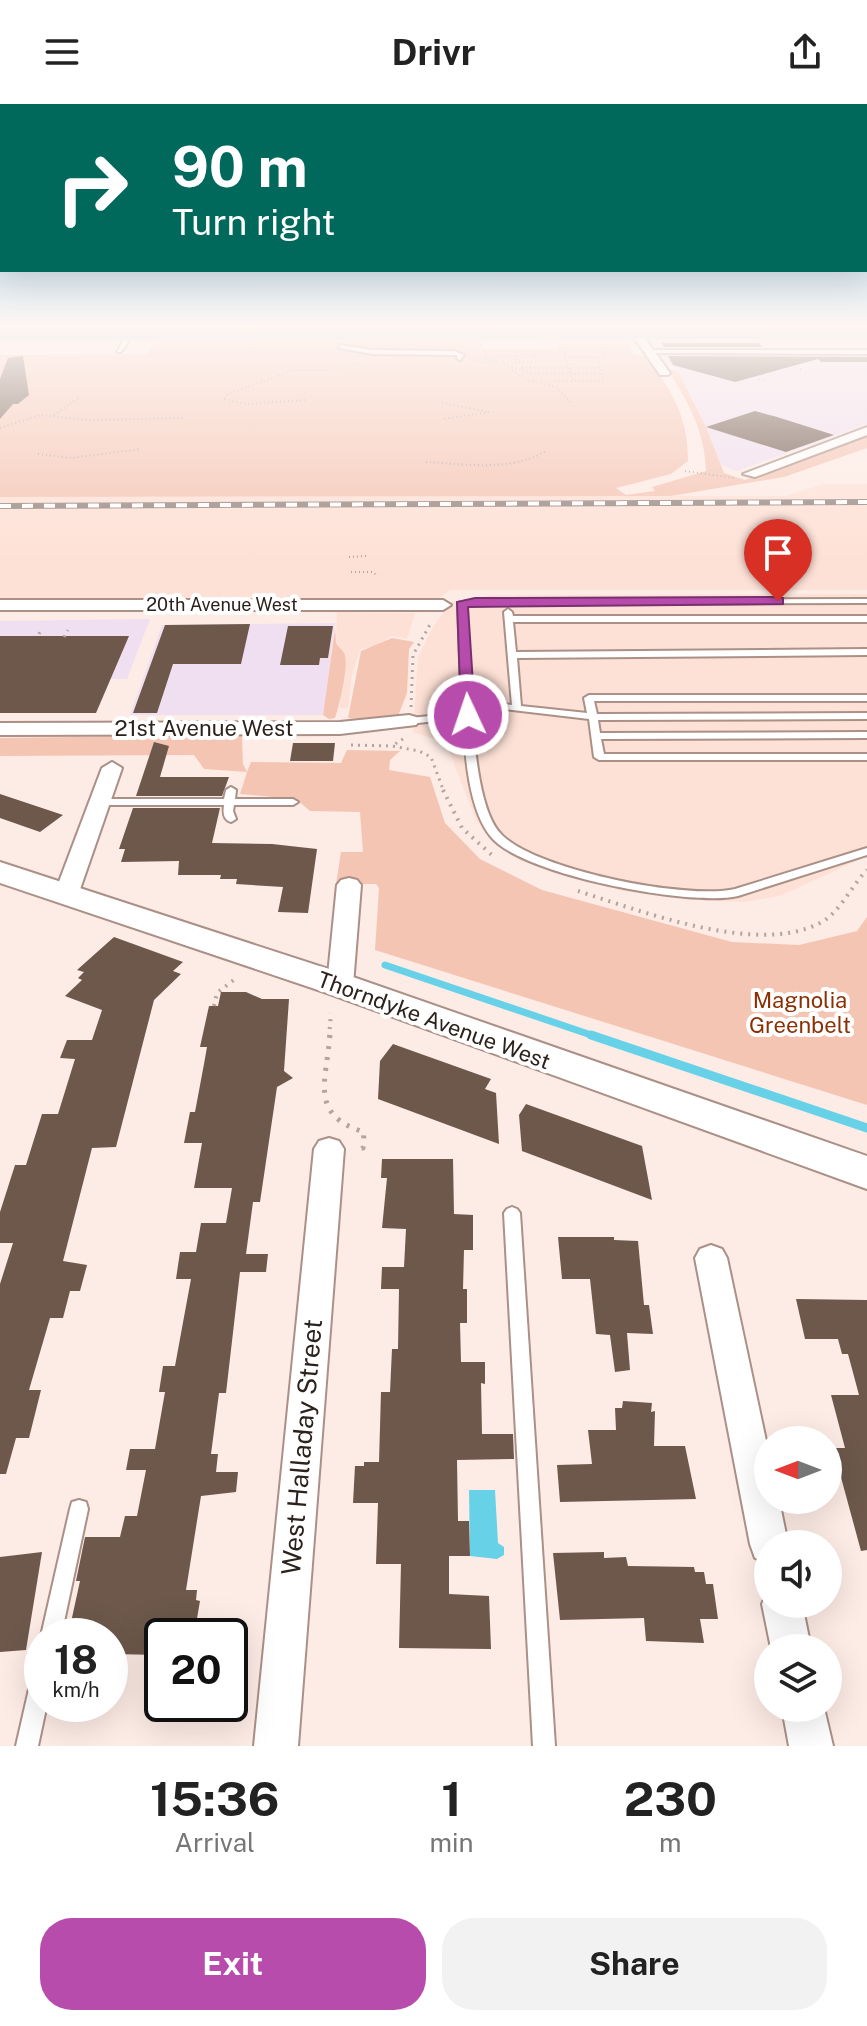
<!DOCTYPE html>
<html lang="en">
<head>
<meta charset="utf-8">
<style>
  body { margin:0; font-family:"Public Sans",sans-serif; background:#f2f2f2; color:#222; height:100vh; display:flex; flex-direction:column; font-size:30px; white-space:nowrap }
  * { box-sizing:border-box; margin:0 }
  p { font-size:26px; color:#767676 }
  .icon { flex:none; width:44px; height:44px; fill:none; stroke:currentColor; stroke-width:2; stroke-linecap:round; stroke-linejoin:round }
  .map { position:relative; height:1642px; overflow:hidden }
  .side { display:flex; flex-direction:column; background:#fff; flex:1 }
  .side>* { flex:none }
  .hud { position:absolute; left:0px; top:0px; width:868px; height:168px; box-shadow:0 8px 32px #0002; background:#00695c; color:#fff; overflow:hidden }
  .needle { width:52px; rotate:270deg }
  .tools { position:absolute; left:754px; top:1322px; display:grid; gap:16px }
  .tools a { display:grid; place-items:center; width:88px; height:88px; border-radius:50%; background:#fff; box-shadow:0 8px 32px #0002; font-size:40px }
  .speed { position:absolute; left:24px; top:1514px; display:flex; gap:16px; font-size:40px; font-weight:700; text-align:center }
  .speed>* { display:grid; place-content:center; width:104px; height:104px; border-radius:50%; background:#fff; box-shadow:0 8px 32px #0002; line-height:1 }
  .speed small { font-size:20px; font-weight:400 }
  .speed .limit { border:4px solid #111; border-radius:12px; background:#fff; color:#111 }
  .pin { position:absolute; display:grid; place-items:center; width:68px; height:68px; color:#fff; margin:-82px -34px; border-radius:50% 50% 50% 0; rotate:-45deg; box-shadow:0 0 8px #0007 }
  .pin .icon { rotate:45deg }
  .me { position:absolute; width:88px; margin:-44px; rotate:357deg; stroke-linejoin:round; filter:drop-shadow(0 0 6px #0008) }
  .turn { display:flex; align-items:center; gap:28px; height:168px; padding:0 40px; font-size:36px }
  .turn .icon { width:104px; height:104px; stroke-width:2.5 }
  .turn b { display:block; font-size:56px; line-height:68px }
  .eta { display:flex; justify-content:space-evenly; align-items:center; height:136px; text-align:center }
  .eta b { font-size:48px; font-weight:700; line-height:56px }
  .button { display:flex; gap:16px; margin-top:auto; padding:16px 40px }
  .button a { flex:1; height:92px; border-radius:32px; background:#b84cac; color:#fff; font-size:32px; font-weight:700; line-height:92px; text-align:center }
  .button a+a { background:#f2f2f2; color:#222 }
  header { display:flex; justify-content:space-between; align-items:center; height:104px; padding:0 40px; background:#fff; font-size:36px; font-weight:700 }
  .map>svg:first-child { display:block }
  .commercial { fill:#f0dff1 }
  .built { fill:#fee1d6 }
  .green { fill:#f5c5b4 }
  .water { fill:#67d1e7 }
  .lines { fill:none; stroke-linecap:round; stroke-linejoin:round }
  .stream-far1 { stroke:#67d1e7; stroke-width:7 }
  .stream { stroke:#67d1e7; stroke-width:9 }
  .building { fill:#6d584b }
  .lane-casing { stroke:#aa9086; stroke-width:4 }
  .street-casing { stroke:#aa9086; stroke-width:4 }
  .secondary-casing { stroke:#aa9086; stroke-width:4 }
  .primary-casing { stroke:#d0cecd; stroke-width:4 }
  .path-far3 { stroke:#b3a49f; stroke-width:2; stroke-dasharray:1 3; stroke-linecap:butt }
  .path-far2 { stroke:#b3a49f; stroke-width:3; stroke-dasharray:2 5; stroke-linecap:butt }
  .path-far1 { stroke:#b3a49f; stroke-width:4; stroke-dasharray:2 6; stroke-linecap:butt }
  .path { stroke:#b3a49f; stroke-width:5; stroke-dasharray:3 8; stroke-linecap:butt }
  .lane { fill:#fff; fill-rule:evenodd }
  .street { fill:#fff; fill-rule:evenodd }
  .secondary { fill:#fff; fill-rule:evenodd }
  .primary { fill:#85c7c0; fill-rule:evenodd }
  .rail-casing { stroke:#978984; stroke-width:6 }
  .rail { stroke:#fff; stroke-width:4; stroke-dasharray:11; stroke-linecap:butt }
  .route { fill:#b84cac; stroke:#783170; stroke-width:2 }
  .labels { text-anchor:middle; stroke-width:8; stroke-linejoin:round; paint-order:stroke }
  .far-street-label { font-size:18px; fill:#2b211d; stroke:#fff }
  .street-label { font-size:22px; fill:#2b211d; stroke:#fff }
  .park-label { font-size:22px; fill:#8b3004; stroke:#fff }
  .near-street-label { font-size:26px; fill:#2b211d; stroke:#fff }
</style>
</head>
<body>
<header><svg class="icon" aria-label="menu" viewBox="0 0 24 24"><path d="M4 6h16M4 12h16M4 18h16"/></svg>Drivr<svg class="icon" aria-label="share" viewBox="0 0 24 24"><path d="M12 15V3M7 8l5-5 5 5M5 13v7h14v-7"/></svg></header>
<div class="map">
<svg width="867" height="1642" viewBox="0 0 867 1642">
  <rect width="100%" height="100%" fill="#fdebe5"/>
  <g class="commercial">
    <path d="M657,249H867V320L737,367L731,365L721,361L706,323L678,267Z"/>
    <path d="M150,515L127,575H0V517Z"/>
    <path d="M335,519L323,611H130L162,521Z"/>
  </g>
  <g class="built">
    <path d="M823,380H867V486H450L431,500L0,498V393L786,392Z"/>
    <path d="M867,490V752L780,792L744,798L712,797L623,787L521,757L497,741L476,716L446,639L413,628L418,553L433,523L451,498L492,491Z"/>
    <path d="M337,508L415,509L407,535L391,532L375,542L360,545L352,571L348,604H339L346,557L344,549L336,539Z"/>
  </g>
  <g class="green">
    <path d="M156,236H481L483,245H558V239H628L634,251L644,252C672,285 688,312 688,357L671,370L616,384L626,391L655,387L652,383L706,367C705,328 688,297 667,265L678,267L706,323L724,369L745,376L867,331V344L784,373L671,392L0,393V251L147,250Z"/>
    <path d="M335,525L336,539C338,543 342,545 344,549C350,558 339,603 335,614L329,615L323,611Z"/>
    <path d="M392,534L414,538L409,545L407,589L398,612L365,616L348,614L361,547Z"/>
    <path d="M147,632H242L243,660L247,668L251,658L341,659L347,646L400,647L390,656L389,666L430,673L445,719L480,755L542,786L732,838L799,841L857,827L867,813V1001L375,846L379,784L376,780H336L341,748H363L360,708L310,707L296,695L240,690L247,668L204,665L194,651L0,652V634Z"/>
  </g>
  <path class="water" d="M469,1386H495L498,1439L504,1443V1451L497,1455L470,1452Z"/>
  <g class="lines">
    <path class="stream-far1" d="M385,861L597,933"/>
    <path class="stream" d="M591,931L867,1024"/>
  </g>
  <g class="building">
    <path d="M662,239H759L762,243H664Z"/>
    <path d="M23,252L29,291L18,300H13L0,315V275L8,254Z"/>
    <path d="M668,252L867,253V258H821L818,255L735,278L673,261Z"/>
    <path d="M755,307L777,313L834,331L786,348L706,323Z"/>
    <path d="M250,520L241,560H173L157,609H133L165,521Z"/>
    <path d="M288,522H333L328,554H320L319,561H280Z"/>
    <path d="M0,532H129L96,609H0Z"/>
    <path d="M154,638L169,642L160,673H229L222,692H136Z"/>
    <path d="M293,639H335L333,657H290Z"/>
    <path d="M0,690L63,711L40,728L0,714Z"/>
    <path d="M133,704H220L212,739L272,740L317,745L308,809L278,808L283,783L236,780L237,775H220L221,771H178L179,757L121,758L125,745H119Z"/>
    <path d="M114,833L183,858L173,867L181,870L154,896L116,1043L92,1044L63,1157L87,1161L80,1187H70L63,1214H50L29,1286H41L29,1334H16L6,1370H0V1180L13,1139H0V1108L15,1061H26L42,1010H58L75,955L60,954L67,936H92L102,906L65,892L82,876L78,874L84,868L77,866Z"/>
    <path d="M221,888H246L262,895H289L284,967L293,974L277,983L260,1098H253L246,1150H268L266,1168H240L226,1289H219L211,1350H218L216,1368H238L236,1388L201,1392L186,1486H197L196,1496L200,1497L194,1532H162V1551L110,1550V1532H68L80,1477H76L85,1433H120L125,1412H137L146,1366H126L130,1345H155L165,1288H159L163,1262H175L191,1175H176L180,1148H196L201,1119H226L232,1084H194L202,1039H184L190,1008H195L204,960L207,943H200L209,902H218Z"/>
    <path d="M393,940L491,975L485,985L496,989L499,1040L378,995L380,957Z"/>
    <path d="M526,1000L642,1042L652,1096L522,1047L519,1011Z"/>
    <path d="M382,1055H453L454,1110L473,1111V1146H464L463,1185H467V1219H460L461,1258H485V1280L481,1279L482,1330H513L514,1355L457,1356L458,1417H469L470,1452H449V1490L489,1492L491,1545L399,1544L401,1460H376L378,1399H353L355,1362H364V1358H379L381,1288H390L392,1245H398L399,1185H381L382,1163H404L406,1125L382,1124L387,1074H381Z"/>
    <path d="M558,1133H614V1136L638,1137L644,1201H649L653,1230L627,1229L630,1266L615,1268L610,1231L596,1230L590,1175H562Z"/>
    <path d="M796,1195L867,1196V1446L861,1447L833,1344H845L831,1291H859L848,1250H842L838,1235H805Z"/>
    <path d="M623,1297L652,1299L651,1308L655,1307L654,1342H685L696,1395L560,1398L557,1361L592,1360L588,1326H616L615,1304H622Z"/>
    <path d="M42,1448L26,1546L0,1548V1453Z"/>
    <path d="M604,1448V1454L626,1453L628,1462L694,1463L695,1468H704L706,1480H713L718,1515H700L704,1539L646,1537L644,1514L560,1516L553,1449Z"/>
  </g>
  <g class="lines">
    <g class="lane-casing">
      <g id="lane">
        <path d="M123,237L128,238L121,248H117Z"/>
        <path d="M341,241L372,246L454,247L464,251L460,256L457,254L458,252L454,251L372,250L339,244Z"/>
        <path d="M649,246H867V250L647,249Z"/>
        <path d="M867,495V499L475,500L465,503L471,596L512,601L504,508L508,505L512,508L513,512H867V518H513L516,548L867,545V551L517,554L521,602L587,609L584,594L589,591H867V597H594L597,610L867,609V615L598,616L600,629L867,628V634L601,635L604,650H867V656H599L594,653L589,615L471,601C474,633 478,707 501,730C535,766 688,796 735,785L867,744V751L738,792C690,803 522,771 491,733C468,705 465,649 463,614L409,620L404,617L409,614L462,609L458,499L475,496Z"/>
        <path d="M231,683L236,686L235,695H293L298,698L293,701H234L233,707L236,715L231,718C223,716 223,708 224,701H100L95,698L100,695H224L226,686Z"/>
        <path d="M512,1103L517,1105L520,1109L555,1642H533L504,1109L507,1105Z"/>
        <path d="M79,1396L86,1398L88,1405L61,1532H42V1535L41,1532L70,1405L72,1398Z"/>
        <path d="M42,1562V1600H47L38,1642H16L32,1572L35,1565Z"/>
      </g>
    </g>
    <g class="street-casing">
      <g id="street">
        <path d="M628,225H638L670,269L668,271H660Z"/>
        <path d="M867,323V331L755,373L743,370Z"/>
        <path d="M0,496H443L451,501L443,506H0Z"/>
        <path d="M409,611L416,613L419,617L416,621L340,630L0,631V619L340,618Z"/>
        <path d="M112,658L122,664L78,791L74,796H58L54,791L102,664Z"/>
        <path d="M349,774L357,776L361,781L353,881L349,887L340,889L331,887L327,881L337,781L341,776Z"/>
        <path d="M329,1034L339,1037L344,1045L298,1642H254L314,1045L319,1037Z"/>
        <path d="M711,1141L722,1145L727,1154L768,1346V1396H779L788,1440H768V1459L755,1454L750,1440L695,1154L700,1145Z"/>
        <path d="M768,1486V1500H802L811,1544H771L762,1500Z"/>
        <path d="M782,1604H824L833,1642H789Z"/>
      </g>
    </g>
    <g class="secondary-casing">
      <path id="secondary" d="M0,758L353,873L867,1052V1085L327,889L0,779Z"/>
    </g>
    <g class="primary-casing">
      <path id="primary" d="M0,225H867V234L0,235Z"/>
    </g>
    <g class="path-far3">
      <path d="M563,245L573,277"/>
      <path d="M485,247L484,254L534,270H603"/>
      <path d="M515,247L517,263"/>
      <path d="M486,253L536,252L534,247"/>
      <path d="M565,253H597"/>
      <path d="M474,256L500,262"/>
      <path d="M503,258H536"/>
      <path d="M522,264H601"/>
      <path d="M796,264L804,266"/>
      <path d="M512,266L524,275L556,283L572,300"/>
      <path d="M759,275L766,277"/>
      <path d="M555,277H604L597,253H605L603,247"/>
      <path d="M305,296L246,300L223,295L228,290L294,266H330L360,260"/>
      <path d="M442,299L489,308L442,315"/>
      <path d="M54,311L80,293"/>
      <path d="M0,324L40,311L89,316L183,314"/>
      <path d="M38,350L72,354L141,345"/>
      <path d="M426,358C465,360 511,368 546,347"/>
      <path d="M685,367L734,374"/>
      <path d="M349,453L367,452"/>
      <path d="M351,468H372L378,472"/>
    </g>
    <g class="path-far2">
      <path d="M39,530L41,526"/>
      <path d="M64,533L68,526"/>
      <path d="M411,603L413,551L432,517"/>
      <path d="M403,635L392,642L419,647L431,653L444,688"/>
      <path d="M351,641L392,642"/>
    </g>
    <g class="path-far1">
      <path d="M443,686L462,724L493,752"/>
      <path d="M578,787C641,807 755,851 818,820C840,810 850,783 867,766"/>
      <path d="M214,902L217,889L235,875"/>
      <path d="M329,933L331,909"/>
    </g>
    <path class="path" d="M330,931C326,978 309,1011 364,1028L363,1044H355"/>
    <use href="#lane" class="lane"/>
    <use href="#street" class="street"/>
    <use href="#secondary" class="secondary"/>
    <use href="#primary" class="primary"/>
    <g class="rail-casing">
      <path id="rail" d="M0,402L867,398"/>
    </g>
    <use href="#rail" class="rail"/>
  </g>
  <linearGradient id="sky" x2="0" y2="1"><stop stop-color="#74c0e8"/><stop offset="0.49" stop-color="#fef6f3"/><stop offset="1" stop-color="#fef6f3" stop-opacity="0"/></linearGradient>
  <rect width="867" height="455" fill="url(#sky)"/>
  <path class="route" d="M778,493L783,494V500L468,503L475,611L468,615L461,611L457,498L475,494Z"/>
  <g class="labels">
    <g class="far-street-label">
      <text x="222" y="507">20th Avenue West</text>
    </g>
    <g class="street-label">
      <text x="204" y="632">21st Avenue West</text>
      <text transform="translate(434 916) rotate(20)" y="8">Thorndyke Avenue West</text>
    </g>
    <g class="park-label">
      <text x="800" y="904">Magnolia<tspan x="800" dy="25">Greenbelt</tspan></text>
    </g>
    <g class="near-street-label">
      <text transform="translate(302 1343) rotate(-85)" y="9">West Halladay Street</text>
    </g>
  </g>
</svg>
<div class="tools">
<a><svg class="needle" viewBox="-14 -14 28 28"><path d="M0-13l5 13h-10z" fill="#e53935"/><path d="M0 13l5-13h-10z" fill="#767676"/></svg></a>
<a><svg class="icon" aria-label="sound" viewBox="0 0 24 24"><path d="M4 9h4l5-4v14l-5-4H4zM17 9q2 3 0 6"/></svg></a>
<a><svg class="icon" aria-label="layers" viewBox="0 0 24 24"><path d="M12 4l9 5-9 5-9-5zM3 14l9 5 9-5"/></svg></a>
</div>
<div class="speed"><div>18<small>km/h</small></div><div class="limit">20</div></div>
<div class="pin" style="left:778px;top:497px;background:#d93025"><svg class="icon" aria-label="arrive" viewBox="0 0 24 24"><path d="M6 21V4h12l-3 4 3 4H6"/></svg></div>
<svg class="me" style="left:468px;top:611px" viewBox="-20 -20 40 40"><circle r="17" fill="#b84cac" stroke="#fff" stroke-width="3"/><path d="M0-11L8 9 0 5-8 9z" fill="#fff"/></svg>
<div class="hud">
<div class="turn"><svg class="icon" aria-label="right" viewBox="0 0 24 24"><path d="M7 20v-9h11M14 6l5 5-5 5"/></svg><div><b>90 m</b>Turn right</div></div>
</div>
</div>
<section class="side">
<div class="eta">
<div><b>15:36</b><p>Arrival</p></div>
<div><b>1</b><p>min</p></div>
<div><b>230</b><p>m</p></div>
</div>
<div class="button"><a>Exit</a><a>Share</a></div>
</section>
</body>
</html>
